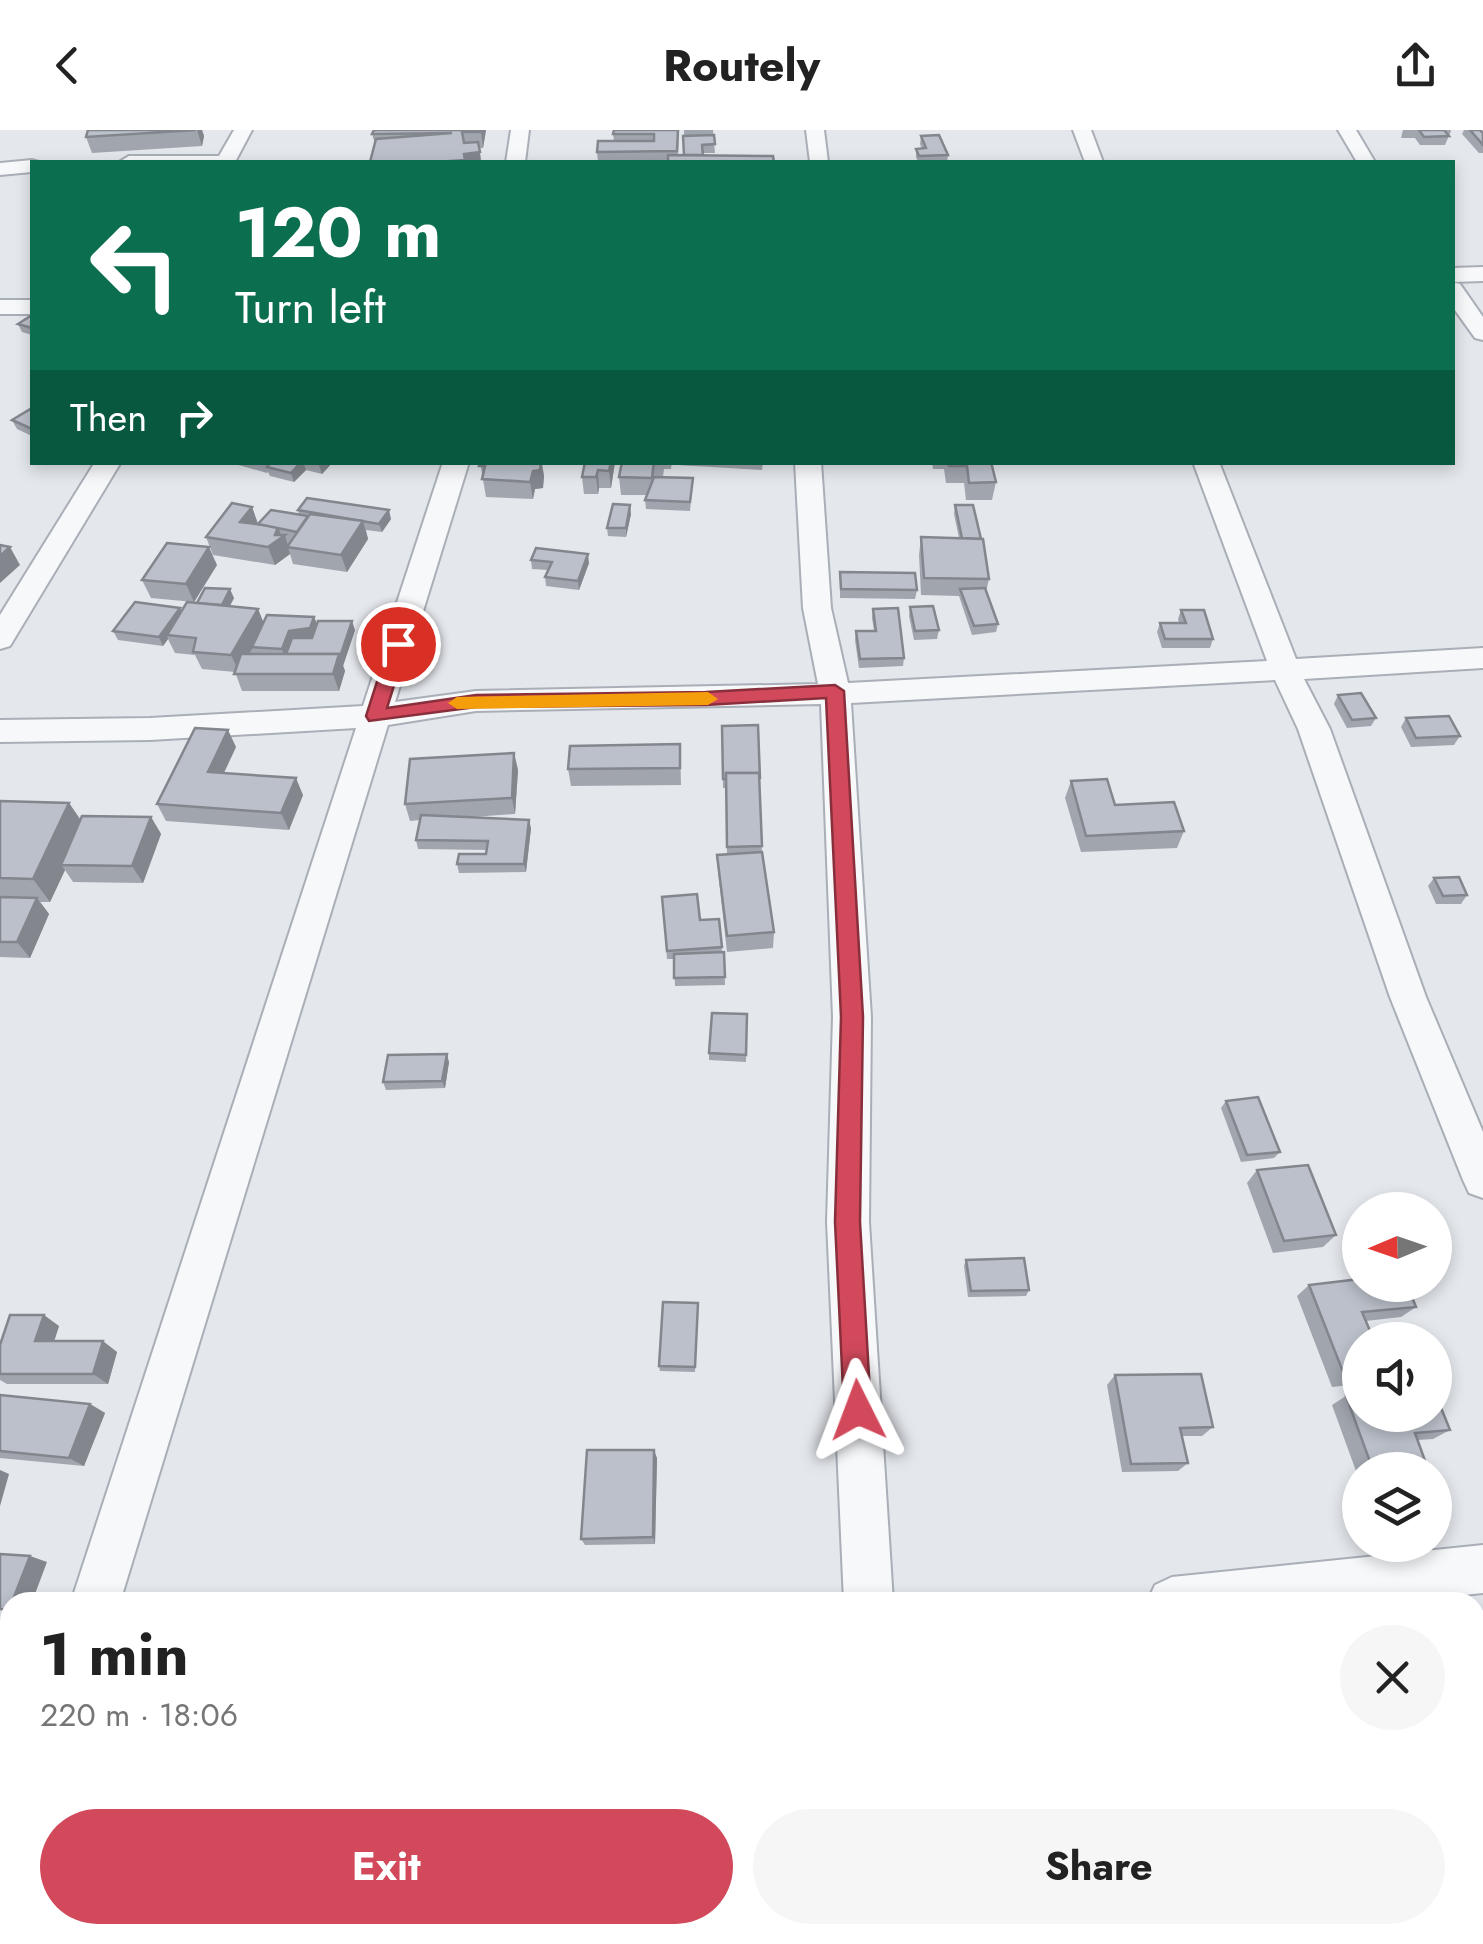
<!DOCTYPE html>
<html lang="en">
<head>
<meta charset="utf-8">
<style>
  body { margin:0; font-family:Jost,sans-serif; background:#f6f6f6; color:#222; height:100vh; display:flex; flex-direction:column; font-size:38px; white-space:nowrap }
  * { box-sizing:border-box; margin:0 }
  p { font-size:32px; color:#767676 }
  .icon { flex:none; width:55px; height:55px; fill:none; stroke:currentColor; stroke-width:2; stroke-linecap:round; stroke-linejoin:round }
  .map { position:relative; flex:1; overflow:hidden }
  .details { position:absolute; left:0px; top:1462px; width:1485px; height:352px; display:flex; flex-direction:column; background:#fff; border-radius:30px 30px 0 0; box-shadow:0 5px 15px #0003 }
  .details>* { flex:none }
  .hud { position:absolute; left:30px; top:30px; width:1425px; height:305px; border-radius:0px; box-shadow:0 5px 15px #0003; background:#0b6e4f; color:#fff; overflow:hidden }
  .needle { width:65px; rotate:268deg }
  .buttons { position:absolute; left:1342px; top:1062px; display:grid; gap:20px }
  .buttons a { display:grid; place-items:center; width:110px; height:110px; border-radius:50%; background:#fff; box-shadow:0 5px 15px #0003; font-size:50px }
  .pin { position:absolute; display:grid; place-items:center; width:85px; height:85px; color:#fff; margin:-42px; border:5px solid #fff; border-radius:50%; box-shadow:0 2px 10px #0007 }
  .me { position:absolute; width:110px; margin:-55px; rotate:357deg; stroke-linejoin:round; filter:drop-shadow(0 0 8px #0008) }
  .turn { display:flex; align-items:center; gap:35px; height:210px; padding:0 40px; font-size:45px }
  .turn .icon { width:130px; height:130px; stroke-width:2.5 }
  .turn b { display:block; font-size:70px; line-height:85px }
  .then { display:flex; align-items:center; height:95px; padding:0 40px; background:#0003; gap:20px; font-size:38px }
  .round { display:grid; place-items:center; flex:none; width:105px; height:105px; border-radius:52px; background:#f6f6f6 }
  .headline { display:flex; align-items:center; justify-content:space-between; height:170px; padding:0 40px }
  h1 { font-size:60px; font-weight:700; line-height:75px }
  .action { display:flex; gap:20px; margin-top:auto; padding:20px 40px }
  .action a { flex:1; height:115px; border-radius:60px; background:#d1495b; color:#fff; font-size:40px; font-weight:700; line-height:115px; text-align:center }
  .action a+a { background:#f6f6f6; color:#222 }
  header { display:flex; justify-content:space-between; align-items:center; height:130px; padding:0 40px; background:#fff; font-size:45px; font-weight:700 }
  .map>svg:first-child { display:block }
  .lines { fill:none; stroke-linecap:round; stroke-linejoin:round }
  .street-casing { stroke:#a9aeb7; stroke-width:4 }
  .street { fill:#f7f8fa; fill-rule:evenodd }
  .wall { fill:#a1a5ae }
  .shaded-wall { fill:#83868d }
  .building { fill:#bbc0ca; stroke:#83868d; stroke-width:2.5 }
  .route { fill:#d1495b; stroke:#882f3b; stroke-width:2.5 }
  .slow { fill:#f59e0b }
</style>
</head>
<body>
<header><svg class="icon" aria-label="back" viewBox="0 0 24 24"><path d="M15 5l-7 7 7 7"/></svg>Routely<svg class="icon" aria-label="share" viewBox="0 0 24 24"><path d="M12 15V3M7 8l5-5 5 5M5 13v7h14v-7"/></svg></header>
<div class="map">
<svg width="1483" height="1814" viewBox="0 0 1483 1814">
  <rect width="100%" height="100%" fill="#e4e7ec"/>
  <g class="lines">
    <g class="street-casing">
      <g id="street">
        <path d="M234,0H252L235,32H119L129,26H219Z"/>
        <path d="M511,0H529L525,32H506Z"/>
        <path d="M806,0H824L828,32H810Z"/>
        <path d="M1073,0H1091L1103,32H1085Z"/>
        <path d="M1338,0H1356L1375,32H1357Z"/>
        <path d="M32,30L39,32H32V42L0,45V33Z"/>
        <path d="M1483,137V151L1452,152V138Z"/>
        <path d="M1452,152L1460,154L1483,187V210L1475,208L1452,176Z"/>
        <rect x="0" y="170" width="32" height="14"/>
        <path d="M95,332H121L10,516L0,519V485Z"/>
        <path d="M443,332H469L395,572L476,561L818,554L803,478L795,332H821L831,478L848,553L1267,531L1193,332H1219L1296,529L1483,518V538L1304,549L1330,599L1426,867L1483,1002V1068L1469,1063L1463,1050L1390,867L1298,599L1275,550L851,573L871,887L869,1092L893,1472H844L827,1092L833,887L821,574L476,581L388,595L120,1472H71L356,598L150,610L0,612V590L150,588L363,576Z"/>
        <path d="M1483,1415V1463L1396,1472H1147L1155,1455L1172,1447Z"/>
        <path d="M10,1613V1665L0,1669V1617Z"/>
        <path d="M10,1777V1805H38L36,1814H0V1781Z"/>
        <rect x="847" y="1805" width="56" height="9"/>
      </g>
    </g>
    <use href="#street" class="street"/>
  </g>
  <g class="wall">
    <path d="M202,0L204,6L202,16L92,23L86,7Z"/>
    <path d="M374,0H486L483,18H479L481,32H370L375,14L372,4Z"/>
    <path d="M679,0L678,25H684V0H722H713L715,23H702L703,25L774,32H598L597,22L614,11L613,4Z"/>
    <path d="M1403,0H1450L1451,1L1445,15H1420L1415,8H1401Z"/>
    <path d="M1464,0H1480L1483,3V23H1479L1462,4Z"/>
    <path d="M921,6L948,25L947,32H918L916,27V19H922L920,14Z"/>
    <path d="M32,185V205L22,202L18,194Z"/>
    <path d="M32,278V306L17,299L12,290Z"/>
    <path d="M228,332H333L322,344L306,340L294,352L270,346L268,342L267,343Z"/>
    <path d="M480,332H542L544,346L543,358L535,359L533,369L486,367Z"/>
    <path d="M585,332H615L611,358H599L598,364H584L582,347Z"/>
    <path d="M622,332H672L671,339H664L663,347L693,348L690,381L646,379L645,370L647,365H621L619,347Z"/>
    <path d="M677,332H763L762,340L677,335Z"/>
    <path d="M932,332H991L996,352L992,370H966L964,353H946L944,339H933Z"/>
    <path d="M955,375L989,449L986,462L998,494L996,502L972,505L959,466L921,465L919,425L921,407L959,408L954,384Z"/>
    <path d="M252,377L258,394L299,385L298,380L391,389L382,402L366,400L368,409L347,442L293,434L290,424L275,435L213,425L206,407Z"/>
    <path d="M631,384L626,407L608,406L607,398Z"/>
    <path d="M531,430L589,433L579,460L546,456L545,447L548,440L532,439Z"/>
    <path d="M217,435L194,472L151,468L142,450Z"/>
    <path d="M840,442L917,460L915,469L840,468Z"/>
    <path d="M234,468L230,476L258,479L263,493L317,494L355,500L343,536L345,541L339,561H242L235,542L202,539L195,525L175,523L168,509L163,516L118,510L113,501L180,478L181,481L197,473Z"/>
    <path d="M910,477L939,500L937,509L914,510L909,486Z"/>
    <path d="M873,479L904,528L903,536L859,538L855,510L856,501H874L872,488Z"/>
    <path d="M1181,480L1213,509L1210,518H1162L1157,502L1160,493H1179L1178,489Z"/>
    <path d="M1338,565L1376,588L1371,596L1347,598L1334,574Z"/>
    <path d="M1406,588L1460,606L1454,615L1411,617L1401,597Z"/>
    <path d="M758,595L762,723L774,802L773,818L727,822L718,741L717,725L727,724L726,658H723L722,596Z"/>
    <path d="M680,614L681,655L571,656L568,639Z"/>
    <path d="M236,617L224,643L303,665L289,700L166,691L157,674Z"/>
    <path d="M514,623L518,640L515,684L472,687L531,698L526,742L459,743L457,734L486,724L487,720L418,719L416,710L420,690L410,691L405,674Z"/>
    <path d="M1071,651L1115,675L1184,701L1177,718L1081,722L1065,668Z"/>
    <path d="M0,671L69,673L81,690L151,687L161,704L143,753L73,752L65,740L50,772H40L49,784L30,828L0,827Z"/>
    <path d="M1434,748L1467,765L1461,774H1436L1428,756Z"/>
    <path d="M662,767L700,790L719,789L722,822H724L725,855L675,856L674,829H667Z"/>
    <path d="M747,884L746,932L709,930V923Z"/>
    <path d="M449,932L445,958L386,960L383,952Z"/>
    <path d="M1226,971L1280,1022L1274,1028L1241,1032L1221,978Z"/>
    <path d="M1257,1040L1336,1105L1323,1117L1273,1123L1247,1053Z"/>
    <path d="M966,1130L1029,1160L1026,1166L968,1167L964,1136Z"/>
    <path d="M1309,1155L1416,1177L1401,1187L1366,1191L1360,1210V1254L1332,1257L1297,1166Z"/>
    <path d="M698,1173L695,1242L660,1241L659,1236Z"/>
    <path d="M59,1196L54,1211L117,1222L108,1254H7L0,1250V1215Z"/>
    <path d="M1115,1245L1213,1297L1202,1306H1182L1188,1333L1178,1341L1122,1342L1107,1255Z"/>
    <path d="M0,1265L90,1274L105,1283L84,1336L0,1328Z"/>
    <path d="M1346,1266L1450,1300L1433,1309L1417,1310L1428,1339L1360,1340V1352L1332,1275Z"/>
    <path d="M657,1328L655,1414L585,1415L581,1409Z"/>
  </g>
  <g class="shaded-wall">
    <path d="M197,0H202L204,6L202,16Z"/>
    <path d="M481,0H486L483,18L481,2Z"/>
    <path d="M480,22L481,32H466L464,24Z"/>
    <path d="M301,332H303L306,340L294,352L291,343Z"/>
    <path d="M321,332H333L322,344L319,335Z"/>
    <path d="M541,332L544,346L543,358L535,359L533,369L530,352L533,341Z"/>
    <path d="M611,332H615L611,358L609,341Z"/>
    <path d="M598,340L599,358L598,364L596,347Z"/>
    <path d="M630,375L631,384L626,407V398Z"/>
    <path d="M252,377L258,394L240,392Z"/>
    <path d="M389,380L391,389L382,402L379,394Z"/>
    <path d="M363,391L368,409L347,442L341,425Z"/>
    <path d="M278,397L282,407L285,405L290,424L275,435L268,417Z"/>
    <path d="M10,417L20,435L0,453V426Z"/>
    <path d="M209,417L217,435L194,472L186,454Z"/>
    <path d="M588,424L589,433L579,460L578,451Z"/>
    <path d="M230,459L234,468L225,485L221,476Z"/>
    <path d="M180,478L184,487L167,505L168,509L163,516L159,507Z"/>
    <path d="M258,479L265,496L239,542L231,525Z"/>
    <path d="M314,487L318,495L313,507L293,510L285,528L282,519L289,501Z"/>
    <path d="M352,491L355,500L343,536L340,527Z"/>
    <path d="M339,524L345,541L339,561L333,544Z"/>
    <path d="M228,600L236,617L216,659L208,642Z"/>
    <path d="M514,623L518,640L515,684L512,668Z"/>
    <path d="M296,648L303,665L289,700L281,683Z"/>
    <path d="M69,673L85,697L61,735L65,740L50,772L33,749Z"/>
    <path d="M151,687L161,704L143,753L132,736Z"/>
    <path d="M529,690L531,698L526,742L524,734Z"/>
    <path d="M37,768L49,784L30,828L17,812Z"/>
    <path d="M447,924L449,932L445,958L442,951Z"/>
    <path d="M44,1185L59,1196L51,1221L35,1211Z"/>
    <path d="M103,1211L117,1222L108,1254L93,1244Z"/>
    <path d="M90,1274L105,1283L84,1336L69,1328Z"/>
    <path d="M654,1320L657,1328L655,1414L653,1407Z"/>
    <path d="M0,1340L9,1344L0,1376Z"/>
    <path d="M30,1426L47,1432L32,1472H12Z"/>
  </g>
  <g class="building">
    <path d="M88,0H196L86,7Z"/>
    <path d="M374,0H481V2H462L464,13L478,12L480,22L464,24L465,30L436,32H370L376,9L452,3L372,4Z"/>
    <path d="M614,0H678L677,21L597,22L598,11H654V4H613Z"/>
    <path d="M1419,0H1444L1449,6L1424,7Z"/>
    <path d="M1470,0H1480L1483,3V15Z"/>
    <path d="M714,5L715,14L702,15L703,25H684L683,6Z"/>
    <path d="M939,5L948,25L919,26L916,19L926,18L921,6Z"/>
    <path d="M668,25L773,26L774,32H668Z"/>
    <path d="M32,185V198L18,194Z"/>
    <path d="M32,278V299L12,290Z"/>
    <path d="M271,332H301L291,343L267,337Z"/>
    <path d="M480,332H541L540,340L533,341L530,352L482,349L485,336H479Z"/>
    <path d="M585,332H611L609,341L598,340L596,347H582Z"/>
    <path d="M622,332H654L652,348L619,347Z"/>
    <path d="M948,332H991L996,352L969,353L967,336H949Z"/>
    <path d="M654,347L693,348L690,372L645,370Z"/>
    <path d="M307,368L389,380L379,394L298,380Z"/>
    <path d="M232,373L252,377L240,392L278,397L275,405H285L268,417L206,407Z"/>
    <path d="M613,374L630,375L626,398H607Z"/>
    <path d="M955,375H973L981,409L962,408Z"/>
    <path d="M271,380L308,386L297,402L258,394Z"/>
    <path d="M310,384L363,391L341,425L287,417Z"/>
    <path d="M921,407L983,409L989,449L924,448Z"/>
    <path d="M167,413L209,417L186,454L142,450Z"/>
    <path d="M0,415L10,417L0,426Z"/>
    <path d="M536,418L588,424L578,451L545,447L552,432L531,430Z"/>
    <path d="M840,442L915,443L917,460L841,459Z"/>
    <path d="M205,458L230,459L222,475L197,473Z"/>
    <path d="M985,458L998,494L974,496L960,459Z"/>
    <path d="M135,472L180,478L159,507L113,501Z"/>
    <path d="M187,472L258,479L231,525L193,522L196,508L167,505Z"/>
    <path d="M933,476L939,500L915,501L910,477Z"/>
    <path d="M898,478L904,528L860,529L856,501H876L873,479Z"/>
    <path d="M1181,480H1204L1213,509H1165L1160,493H1186Z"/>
    <path d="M267,485L314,487L310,498L289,501L282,519L252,517Z"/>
    <path d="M318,491H352L340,527L339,524H286L292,508H312Z"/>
    <path d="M241,524H339L333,544H234Z"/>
    <path d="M1361,563L1376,588L1352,590L1338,565Z"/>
    <path d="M1449,586L1460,606L1416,608L1406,588Z"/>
    <path d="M758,595L760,649L759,643H726V649H723L722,596Z"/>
    <path d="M195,598L228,600L208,642L296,648L281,683L157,674Z"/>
    <path d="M680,614V638L568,639L570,616Z"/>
    <path d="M514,623L512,668L405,674L410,629Z"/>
    <path d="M726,643H759L762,716L727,717Z"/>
    <path d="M1107,649L1115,675L1174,672L1184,701L1086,706L1071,651Z"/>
    <path d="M0,671L69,673L33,749L0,748Z"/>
    <path d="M421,685L529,690L524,734H457L459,724H486L488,711L416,710Z"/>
    <path d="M82,686L151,687L132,736L61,735Z"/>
    <path d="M762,722L774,802L727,806L717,725Z"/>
    <path d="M1459,747L1467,765L1443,766L1434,748Z"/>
    <path d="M697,764L700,790L719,789L722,817L667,821L662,767Z"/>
    <path d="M0,767L37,768L17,812H0Z"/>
    <path d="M724,822L725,847L674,848V824Z"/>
    <path d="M712,883L747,884L746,925L709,923Z"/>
    <path d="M447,924L442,951L383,952L388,925Z"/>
    <path d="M1258,967L1280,1022L1247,1025L1226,971Z"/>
    <path d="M1308,1035L1336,1105L1284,1111L1257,1040Z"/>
    <path d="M1024,1128L1029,1160L971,1161L966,1130Z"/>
    <path d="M1360,1149V1155H1407L1416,1177L1362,1182L1373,1208L1426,1202L1430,1210H1360V1246L1345,1247L1309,1155Z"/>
    <path d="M663,1172L698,1173L695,1237L659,1236Z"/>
    <path d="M10,1185H44L35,1211H103L93,1244H0V1215Z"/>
    <path d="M1435,1222L1442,1237H1435Z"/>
    <path d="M1201,1244L1213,1297L1180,1298L1188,1333L1131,1334L1115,1245Z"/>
    <path d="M1435,1263L1450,1300L1415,1303L1428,1339L1373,1340L1346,1266L1360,1265V1285H1435Z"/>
    <path d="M0,1265L90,1274L69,1328L0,1321Z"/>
    <path d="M587,1320H654L653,1407L581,1409Z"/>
    <path d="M0,1424L30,1426L12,1472H10L9,1480L0,1479Z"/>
    <path d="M553,1810V1814H535V1811Z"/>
  </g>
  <path class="route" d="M398,508L407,514L387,578L476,565L706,562L835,555L844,561L863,887L860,1092L871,1280L867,1290L858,1294L848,1290L844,1280L835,1092L841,887L826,568L706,575L476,577L369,591L366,586L389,514Z"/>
  <path class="slow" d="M708,562L718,569L708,575L457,579L448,573L457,567Z"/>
</svg>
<div class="buttons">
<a><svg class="needle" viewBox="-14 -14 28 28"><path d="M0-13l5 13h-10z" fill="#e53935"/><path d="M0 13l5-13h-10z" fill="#767676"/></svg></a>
<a><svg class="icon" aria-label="sound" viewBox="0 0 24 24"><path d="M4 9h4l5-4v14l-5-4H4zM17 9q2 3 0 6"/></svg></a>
<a><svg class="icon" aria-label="layers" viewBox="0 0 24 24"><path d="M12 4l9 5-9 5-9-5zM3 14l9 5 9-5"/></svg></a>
</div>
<div class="pin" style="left:398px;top:514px;background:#d93025"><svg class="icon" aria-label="arrive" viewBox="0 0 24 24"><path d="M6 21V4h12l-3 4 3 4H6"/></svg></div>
<svg class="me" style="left:858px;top:1280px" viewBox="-20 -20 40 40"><path d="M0-17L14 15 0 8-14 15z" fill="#d1495b" stroke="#fff" stroke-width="4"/></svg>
<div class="hud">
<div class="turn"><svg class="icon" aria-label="left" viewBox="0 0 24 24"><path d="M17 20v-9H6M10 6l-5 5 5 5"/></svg><div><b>120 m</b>Turn left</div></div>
<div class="then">Then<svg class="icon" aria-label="right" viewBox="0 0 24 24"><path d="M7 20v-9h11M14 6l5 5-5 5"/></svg></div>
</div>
<section class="details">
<div class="headline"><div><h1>1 min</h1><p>220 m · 18:06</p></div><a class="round"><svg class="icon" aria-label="close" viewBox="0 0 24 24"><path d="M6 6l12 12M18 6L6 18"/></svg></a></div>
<div class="action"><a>Exit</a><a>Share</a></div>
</section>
</div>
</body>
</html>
